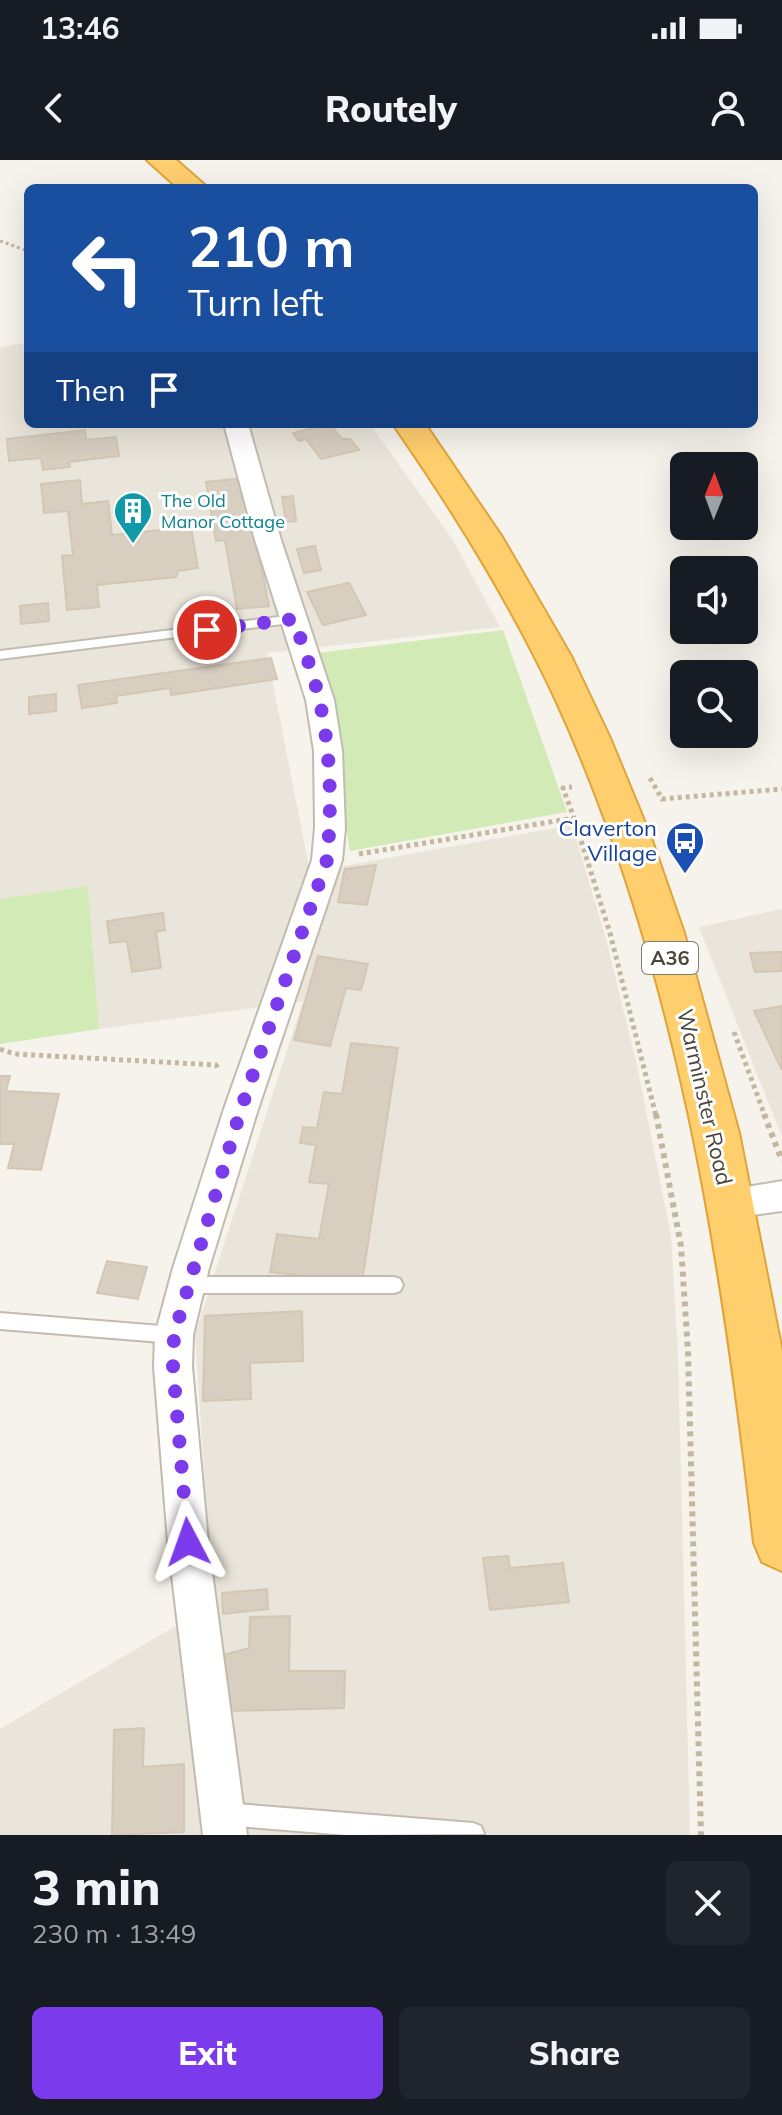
<!DOCTYPE html>
<html lang="en">
<head>
<meta charset="utf-8">
<style>
  body { margin:0; font-family:Mulish,sans-serif; background:#20242c; color:#f1f3f6; height:100vh; display:flex; flex-direction:column; font-size:30px; white-space:nowrap }
  * { box-sizing:border-box; margin:0 }
  p { font-size:26px; color:#9ea1a6 }
  .icon { flex:none; width:44px; height:44px; fill:none; stroke:currentColor; stroke-width:2; stroke-linecap:round; stroke-linejoin:round }
  .map { position:relative; height:1675px; overflow:hidden }
  .drawer { display:flex; flex-direction:column; background:#171b24; flex:1 }
  .drawer>* { flex:none }
  .guide { position:absolute; left:24px; top:24px; width:734px; height:244px; border-radius:12px; box-shadow:0 8px 32px #0002; background:#1a4fa0; color:#fff; overflow:hidden }
  .needle { width:52px; rotate:1deg }
  .tools { position:absolute; left:670px; top:292px; display:grid; gap:16px }
  .tools a { display:grid; place-items:center; width:88px; height:88px; border-radius:12px; background:#171b24; box-shadow:0 8px 32px #0002; font-size:40px }
  .pin { position:absolute; display:grid; place-items:center; width:68px; height:68px; color:#fff; margin:-34px; border:4px solid #fff; border-radius:50%; box-shadow:0 2px 8px #0007 }
  .me { position:absolute; width:88px; margin:-44px; rotate:356deg; stroke-linejoin:round; filter:drop-shadow(0 0 6px #0008) }
  .turn { display:flex; align-items:center; gap:28px; height:168px; padding:0 32px; font-size:36px }
  .turn .icon { width:104px; height:104px; stroke-width:2.5 }
  .turn b { display:block; font-size:56px; line-height:68px }
  .then { display:flex; align-items:center; height:76px; padding:0 32px; background:#0003; gap:16px; font-size:30px }
  .round { display:grid; place-items:center; flex:none; width:84px; height:84px; border-radius:12px; background:#20242c }
  .summary { display:flex; align-items:center; justify-content:space-between; height:136px; padding:0 32px }
  h1 { font-size:48px; font-weight:800; line-height:60px }
  .button { display:flex; gap:16px; margin-top:auto; padding:16px 32px }
  .button a { flex:1; height:92px; border-radius:12px; background:#7c3aed; color:#fff; font-size:32px; font-weight:800; line-height:92px; text-align:center }
  .button a+a { background:#20242c; color:#f1f3f6 }
  .status { display:flex; justify-content:space-between; align-items:center; height:56px; padding:0 40px; background:#171b24; direction:ltr }
  .status svg { height:22px; fill:currentColor }
  header { display:flex; justify-content:space-between; align-items:center; height:104px; padding:0 32px; background:#171b24; font-size:36px; font-weight:800 }
  .map>svg:first-child { display:block }
  .residential { fill:#eae5da }
  .green { fill:#d2eab5 }
  .building { fill:#d8cfc1; stroke:#d3c7b4; stroke-width:2 }
  .lines { fill:none; stroke-linecap:round; stroke-linejoin:round }
  .lane-casing { stroke:#c2bbae; stroke-width:4 }
  .street-casing { stroke:#c2bbae; stroke-width:4 }
  .highway-casing { stroke:#e0a43c; stroke-width:4 }
  .path-far2 { stroke:#c4b79f; stroke-width:3; stroke-dasharray:3 3; stroke-linecap:butt }
  .path-far1 { stroke:#c4b79f; stroke-width:5; stroke-dasharray:4 4; stroke-linecap:butt }
  .path { stroke:#c4b79f; stroke-width:6; stroke-dasharray:5 5; stroke-linecap:butt }
  .lane { fill:#fff; fill-rule:evenodd }
  .street { fill:#fff; fill-rule:evenodd }
  .highway { fill:#ffcf6e; fill-rule:evenodd }
  .route { stroke:#7c3aed; stroke-width:14; stroke-dasharray:0 25.2 }
  .labels { text-anchor:middle; stroke-width:6; stroke-linejoin:round; paint-order:stroke }
  .far-culture-label { font-size:18px; fill:#0d838f; stroke:#fff; text-anchor:start }
  .shield { fill:#fff; stroke:#817c74; stroke-width:2 }
  .shield-label { font-size:20px; font-weight:bold; fill:#4b4439 }
  .transit-label { font-size:22px; fill:#164399; stroke:#fff; text-anchor:end }
  .street-label { font-size:22px; fill:#4b4439; stroke:#fff }
</style>
</head>
<body>
<div class="status"><b>13:46</b><svg viewBox="0 0 49 12"><path d="M0 12V9h3v3zM5 12V6h3v6zM10 12V3h3v9zM15 12V0h3v12zM26 1h20v11H26zM47 4h2v5h-2z"/></svg></div>
<header><svg class="icon" aria-label="back" viewBox="0 0 24 24"><path d="M15 5l-7 7 7 7"/></svg>Routely<svg class="icon" aria-label="person" viewBox="0 0 24 24"><circle cx="12" cy="8" r="4"/><path d="M4 21q1-7 8-7t8 7"/></svg></header>
<div class="map">
<svg width="782" height="1675" viewBox="0 0 782 1675">
  <rect width="100%" height="100%" fill="#f6f3ec"/>
  <g class="residential">
    <path d="M28,182V264H370L453,380L500,467L267,493L310,712L572,665L606,779L638,910L671,1076L678,1194L690,1675H0V1569L213,1444L195,1174L303,841L99,869L88,726L0,739V188Z"/>
    <path d="M782,749V977L699,767Z"/>
  </g>
  <g class="green">
    <path d="M503,470L567,652L350,691L344,657L340,573L318,493Z"/>
    <path d="M88,726L99,869L0,884V739Z"/>
  </g>
  <g class="building">
    <path d="M330,264L342,279H350L359,290L321,299L306,279L299,281L293,273Z"/>
    <path d="M85,270L86,280L116,277L119,296L69,302L70,307L43,310L41,298L9,301L7,279Z"/>
    <path d="M244,318L269,446L237,449L225,380L216,381L206,322Z"/>
    <path d="M80,320L82,344L108,341L112,375L191,367L198,408L178,411L176,417L97,425L99,447L67,450L62,396L73,395L68,351L44,353L41,324Z"/>
    <path d="M293,336L296,361L286,362L282,337Z"/>
    <path d="M315,386L321,410L304,413L297,389Z"/>
    <path d="M349,423L366,455L323,465L307,432Z"/>
    <path d="M48,443L49,461L21,464L20,446Z"/>
    <path d="M271,498L277,519L171,535L170,528L116,536L117,543L82,548L78,525Z"/>
    <path d="M56,534V551L29,554V537Z"/>
    <path d="M376,705L367,745L338,742L345,709Z"/>
    <path d="M163,753L165,770L156,772L161,808L132,812L127,781L110,783L107,761Z"/>
    <path d="M782,792V811L755,812L750,793Z"/>
    <path d="M318,796L368,804L361,830L346,828L330,886L294,880Z"/>
    <path d="M782,846V910L754,851Z"/>
    <path d="M351,883L398,888L362,1122L270,1112L277,1074L319,1079L329,1024L309,1022L316,985L300,983L303,967L317,968L324,932L342,934Z"/>
    <path d="M0,916H10L6,931L59,934L41,1010L8,1008L14,984H0Z"/>
    <path d="M107,1101L147,1107L138,1139L97,1133Z"/>
    <path d="M302,1151L303,1201L250,1203L251,1239L203,1241L205,1156Z"/>
    <path d="M508,1396L510,1408L563,1403L569,1442L490,1450L483,1398Z"/>
    <path d="M267,1429L268,1449L223,1454L222,1433Z"/>
    <path d="M290,1456L289,1511H345L344,1548L231,1551L220,1496L249,1488L250,1457Z"/>
    <path d="M144,1568L143,1607L184,1604V1672L112,1675L114,1570Z"/>
  </g>
  <g class="lines">
    <g class="lane-casing">
      <g id="lane">
        <path d="M294,455L301,459L299,462L0,499V491Z"/>
        <path d="M187,1117H394L400,1119L403,1125L400,1131L394,1133H187L181,1131L178,1125L181,1119Z"/>
        <path d="M0,1153L174,1167L181,1169L183,1175L181,1181L174,1183L0,1169Z"/>
        <path d="M224,1643L473,1663L481,1666L484,1674L347,1675L224,1665L216,1662L213,1654L216,1646Z"/>
      </g>
    </g>
    <g class="street-casing">
      <g id="street">
        <path d="M224,264H248L281,380L334,540L342,591L345,668L342,700L258,949L209,1108L193,1175L192,1207L208,1382L247,1675H203L168,1382L154,1207L155,1175L173,1108L224,949L312,700L315,668L314,591L306,540L255,380Z"/>
        <path d="M782,1021V1051L730,1058L718,1054L712,1043L718,1032Z"/>
      </g>
    </g>
    <g class="highway-casing">
      <g id="highway">
        <path d="M147,0H176L208,28H178Z"/>
        <path d="M393,264H425L502,377L571,496L610,578L650,675L684,773L739,973L782,1191V1411L762,1402L754,1383C722,1095 676,799 553,534C508,439 453,350 393,264Z"/>
      </g>
    </g>
    <path class="path-far2" d="M0,81L28,91"/>
    <g class="path-far1">
      <path d="M650,618L662,639L782,629"/>
      <path d="M574,658L610,773L656,956"/>
      <path d="M359,694L574,658L563,628L572,627"/>
      <path d="M734,872L765,956"/>
      <path d="M0,889L15,894L216,905L219,910"/>
    </g>
    <g class="path">
      <path d="M656,954L681,1086L688,1192L701,1675"/>
      <path d="M764,954L782,1001"/>
    </g>
    <use href="#lane" class="lane"/>
    <use href="#street" class="street"/>
    <use href="#highway" class="highway"/>
  </g>
  <g class="lines">
    <path class="route" d="M188,1382L173,1207L174,1175L241,949L327,700C332,648 331,594 320,543C314,515 303,487 294,459L207,470"/>
  </g>
  <defs>
    <g id="building-pin" transform="scale(2)"><path d="M0 17L-7.5 6A9.5 9.5 0 1 1 7.5 6Z" fill="#0f9aa8" stroke="#fff"/><path d="M-4-6H4V6H1V3H-1V6H-4ZM-2.5-4.3h1.7v1.8h-1.7ZM.8-4.3h1.7v1.8H.8ZM-2.5-1h1.7V.8h-1.7ZM.8-1h1.7V.8H.8Z" fill="#fff"/></g>
    <g id="bus-pin" transform="scale(2)"><path d="M0 17L-7.5 6A9.5 9.5 0 1 1 7.5 6Z" fill="#1a4fb4" stroke="#fff"/><path d="M-5-6H5V4H4V6H2V4H-2V6H-4V4H-5ZM-3.5-4V0h7V-4ZM-3.5 1.2v1.5H-2V1.2ZM2 1.2v1.5H3.5V1.2Z" fill="#fff"/></g>
  </defs>
  <g fill-rule="evenodd">
    <use href="#building-pin" x="133" y="351"/>
    <use href="#bus-pin" x="685" y="681"/>
  </g>
  <g class="labels">
    <g class="far-culture-label">
      <text x="161" y="347">The Old<tspan x="161" dy="21">Manor Cottage</tspan></text>
    </g>
    <rect class="shield" x="642" y="782" width="56" height="32" rx="6"/>
    <g class="shield-label">
      <text x="670" y="805">A36</text>
    </g>
    <g class="transit-label">
      <text x="657" y="676">Claverton<tspan x="657" dy="25">Village</tspan></text>
    </g>
    <g class="street-label">
      <text transform="translate(705 937) rotate(77)" y="8">Warminster Road</text>
    </g>
  </g>
</svg>
<div class="tools">
<a><svg class="needle" viewBox="-14 -14 28 28"><path d="M0-13l5 13h-10z" fill="#e53935"/><path d="M0 13l5-13h-10z" fill="#9ea1a6"/></svg></a>
<a><svg class="icon" aria-label="sound" viewBox="0 0 24 24"><path d="M4 9h4l5-4v14l-5-4H4zM17 9q2 3 0 6"/></svg></a>
<a><svg class="icon" aria-label="search" viewBox="0 0 24 24"><circle cx="10" cy="10" r="6"/><path d="M15 15l6 6"/></svg></a>
</div>
<div class="pin" style="left:207px;top:470px;background:#d93025"><svg class="icon" aria-label="arrive" viewBox="0 0 24 24"><path d="M6 21V4h12l-3 4 3 4H6"/></svg></div>
<svg class="me" style="left:188px;top:1382px" viewBox="-20 -20 40 40"><path d="M0-17L14 15 0 8-14 15z" fill="#7c3aed" stroke="#fff" stroke-width="4"/></svg>
<div class="guide">
<div class="turn"><svg class="icon" aria-label="left" viewBox="0 0 24 24"><path d="M17 20v-9H6M10 6l-5 5 5 5"/></svg><div><b>210 m</b>Turn left</div></div>
<div class="then">Then<svg class="icon" aria-label="arrive" viewBox="0 0 24 24"><path d="M6 21V4h12l-3 4 3 4H6"/></svg></div>
</div>
</div>
<section class="drawer">
<div class="summary"><div><h1>3 min</h1><p>230 m · 13:49</p></div><a class="round"><svg class="icon" aria-label="close" viewBox="0 0 24 24"><path d="M6 6l12 12M18 6L6 18"/></svg></a></div>
<div class="button"><a>Exit</a><a>Share</a></div>
</section>
</body>
</html>
